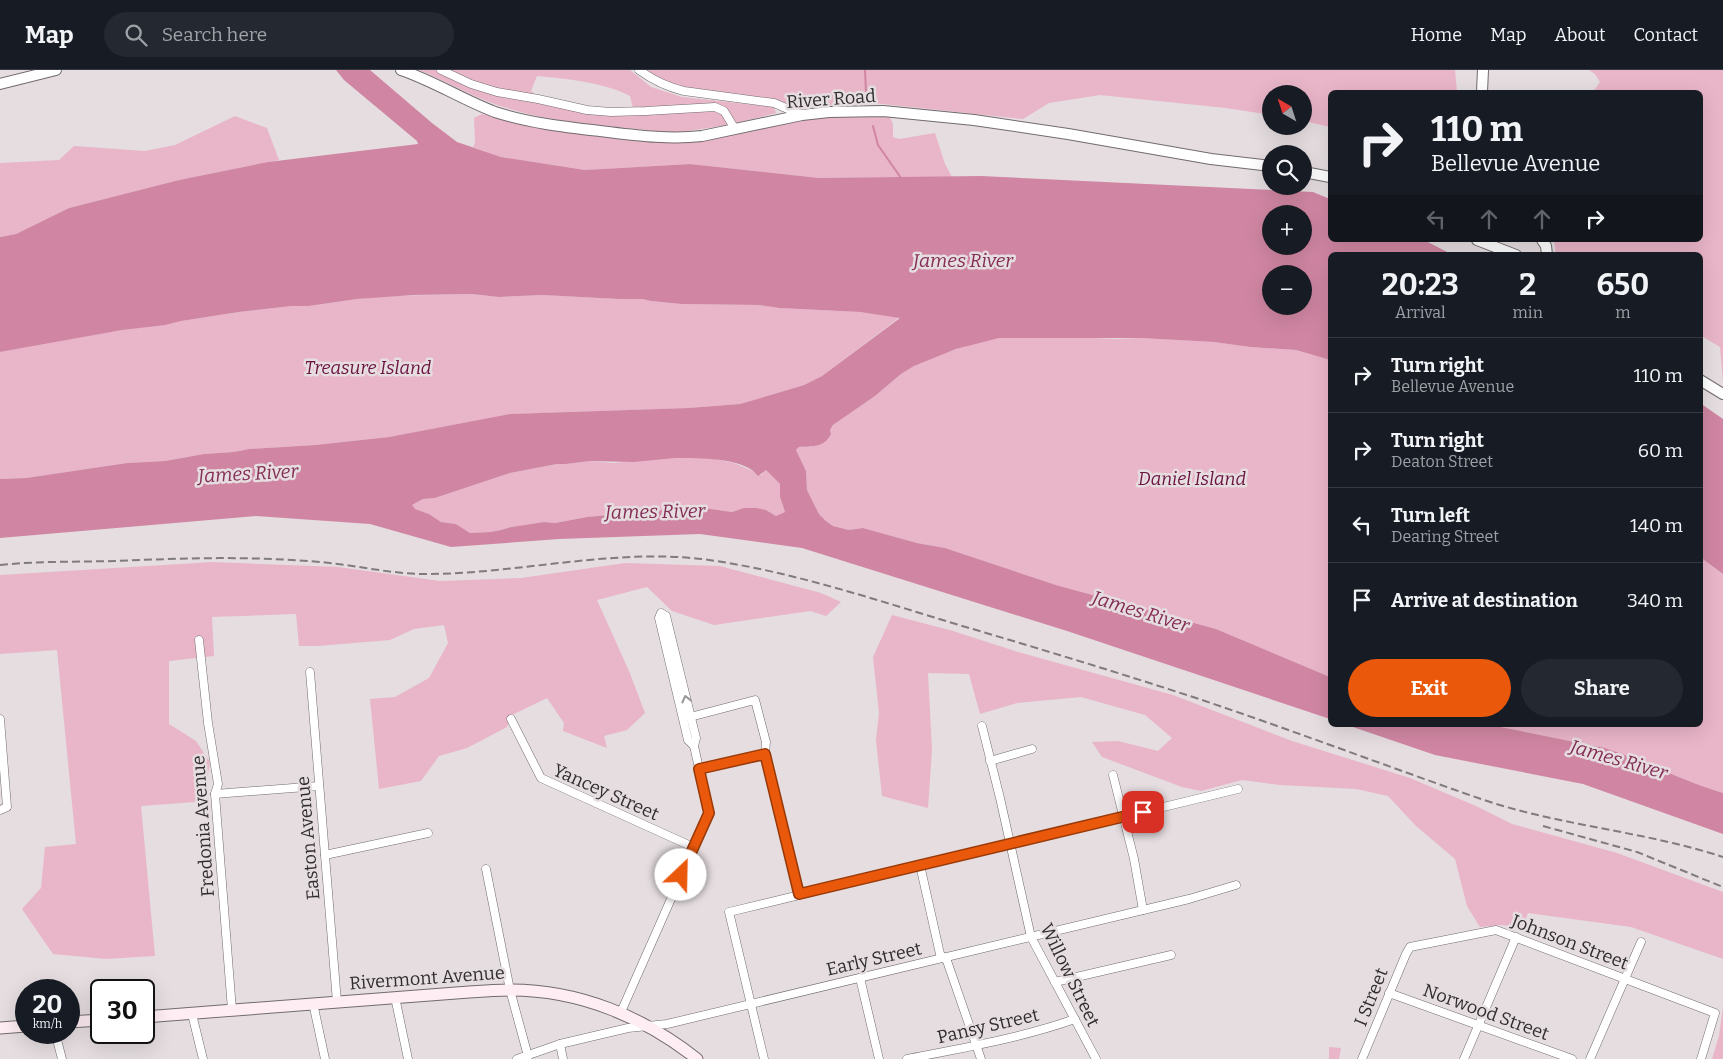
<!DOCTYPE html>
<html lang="en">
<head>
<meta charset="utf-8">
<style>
  body { margin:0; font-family:Bitter,serif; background:#242831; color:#f1f3f6; height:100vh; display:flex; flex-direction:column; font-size:19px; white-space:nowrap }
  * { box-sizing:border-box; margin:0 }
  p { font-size:16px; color:#9ea1a6 }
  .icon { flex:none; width:28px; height:28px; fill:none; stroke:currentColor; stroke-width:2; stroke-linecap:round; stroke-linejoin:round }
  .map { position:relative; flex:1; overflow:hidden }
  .drawer { position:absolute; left:1328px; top:182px; width:375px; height:475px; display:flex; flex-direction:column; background:#171b24; border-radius:8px; box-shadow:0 5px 20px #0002 }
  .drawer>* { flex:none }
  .guide { position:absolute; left:1328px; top:20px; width:375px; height:152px; border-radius:8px; box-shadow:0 5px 20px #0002; background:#171b24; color:#f1f3f6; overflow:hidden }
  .needle { width:32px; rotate:321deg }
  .controls { position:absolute; left:1262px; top:15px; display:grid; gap:10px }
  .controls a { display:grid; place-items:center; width:50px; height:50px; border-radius:50%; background:#171b24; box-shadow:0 5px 20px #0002; font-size:25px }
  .speed { position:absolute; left:15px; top:909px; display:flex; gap:10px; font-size:25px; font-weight:700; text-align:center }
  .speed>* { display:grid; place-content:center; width:65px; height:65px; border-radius:50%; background:#171b24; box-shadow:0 5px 20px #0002; line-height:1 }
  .speed small { font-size:12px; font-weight:400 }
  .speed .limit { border:2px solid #111; border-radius:8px; background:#fff; color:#111 }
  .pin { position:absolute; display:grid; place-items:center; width:42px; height:42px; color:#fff; margin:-21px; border-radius:10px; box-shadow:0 2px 8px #0006 }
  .me { position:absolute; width:55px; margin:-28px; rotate:24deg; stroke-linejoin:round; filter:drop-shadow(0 0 4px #0008) }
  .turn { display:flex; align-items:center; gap:18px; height:105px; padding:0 20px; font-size:22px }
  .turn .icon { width:65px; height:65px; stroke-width:2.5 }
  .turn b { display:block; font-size:35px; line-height:42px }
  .lanes { display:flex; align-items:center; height:48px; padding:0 20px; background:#0003; justify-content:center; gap:25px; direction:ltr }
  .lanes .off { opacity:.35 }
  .eta { display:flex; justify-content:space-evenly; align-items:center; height:85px; text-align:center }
  .eta b { font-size:30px; font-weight:700; line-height:35px }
  .action { display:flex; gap:10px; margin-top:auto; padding:10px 20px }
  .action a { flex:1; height:58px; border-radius:30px; background:#ea580c; color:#fff; font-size:20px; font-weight:700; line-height:58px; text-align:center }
  .action a+a { background:#242831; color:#f1f3f6 }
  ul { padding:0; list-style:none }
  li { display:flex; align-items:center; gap:15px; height:75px; padding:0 20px; border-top:1px solid #363941 }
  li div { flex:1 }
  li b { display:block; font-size:19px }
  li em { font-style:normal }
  header { display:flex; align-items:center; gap:30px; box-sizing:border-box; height:70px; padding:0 25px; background:#171b24; border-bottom:1px solid #363941 }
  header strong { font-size:24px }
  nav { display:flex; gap:28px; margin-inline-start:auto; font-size:18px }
  .search { width:350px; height:45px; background:#242831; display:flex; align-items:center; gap:12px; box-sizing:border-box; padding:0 18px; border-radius:28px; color:#9ea1a6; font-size:19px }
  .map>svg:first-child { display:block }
  .green { fill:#e9b5c8; fill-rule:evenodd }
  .water { fill:#d086a2; fill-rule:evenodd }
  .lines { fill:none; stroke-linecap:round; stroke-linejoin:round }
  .stream { stroke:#d086a2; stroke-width:2 }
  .minor-casing { stroke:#726b6e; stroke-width:9 }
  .tertiary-casing { stroke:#726b6e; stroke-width:12 }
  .secondary-casing { stroke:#726b6e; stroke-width:13 }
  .minor { stroke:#fff; stroke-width:8 }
  .tertiary { stroke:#fff; stroke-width:10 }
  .secondary { stroke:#feeef3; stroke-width:11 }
  .rail { stroke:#807b7d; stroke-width:2; stroke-dasharray:8 4; stroke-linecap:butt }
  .oneway { stroke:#989696 }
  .route-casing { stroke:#983908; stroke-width:12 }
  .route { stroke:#ea580c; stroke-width:9 }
  .labels { text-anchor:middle; stroke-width:5; stroke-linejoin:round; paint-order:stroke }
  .street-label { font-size:18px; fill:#302d2e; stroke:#e5dde0 }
  .park-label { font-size:18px; font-style:italic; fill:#6b123f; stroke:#e5dde0 }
  .water-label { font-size:19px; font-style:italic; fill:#842c54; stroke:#e5dde0 }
</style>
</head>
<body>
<header>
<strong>Map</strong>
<div class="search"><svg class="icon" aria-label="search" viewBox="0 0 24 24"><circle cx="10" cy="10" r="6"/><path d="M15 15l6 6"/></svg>Search here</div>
<nav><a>Home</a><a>Map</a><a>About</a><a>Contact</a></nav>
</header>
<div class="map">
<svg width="1723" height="989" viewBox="0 0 1723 989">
  <rect width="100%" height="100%" fill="#e5dde0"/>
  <g class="green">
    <path d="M419,0H630L651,17L682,27L774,37L776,43C743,52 709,59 675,62C663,63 649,60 637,59C595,55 550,51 510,39C478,30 450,13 419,0ZM537,6C563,8 607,13 630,26L633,38H593L536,25L531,21Z"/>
    <path d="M644,0H1455L1457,22H1330V57L1304,51V24H1271V45L1226,38L1100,25L1049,33L1023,49L873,33L794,37L775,30L685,18L661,10Z"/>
    <path d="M1589,0H1723V313L1720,277L1700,265V185H1556L1554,170H1700V22H1593L1600,12L1595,4Z"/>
    <path d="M482,44L572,63L632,71L667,72L707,69L825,46L861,44L890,47L893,54V67L899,69L935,63L945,94L952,107L819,108L690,94L585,100L501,87L473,77L475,73L474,48Z"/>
    <path d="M235,46L267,58L279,90L179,110L69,138L16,164L0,167V93L59,90L74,76L145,81L175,75Z"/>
    <path d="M472,224L500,227L542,225L619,229H642L651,231L681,234L759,235L779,238L860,242L900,247L822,306L804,315L740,334L688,338L511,344L389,367L315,375L249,379L234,382L204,384L165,391L127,393L26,408L0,409V282L109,262L239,242L292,236H309L357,229L387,226Z"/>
    <path d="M1071,267L1117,269L1140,268L1214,272L1250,277L1296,280L1330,290V607L1216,559L1056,515L945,478L917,473L863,458L849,460L833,456L826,451L819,444L807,420L806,401L796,380L799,377C812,377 824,377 831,364L830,360L833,355L875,326L901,304L914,296L945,283L985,270L999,268Z"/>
    <path d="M666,388H711L734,393L762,405L763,401L766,400L780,414V427L785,442L776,446L766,440H738L732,442L697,437L587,447L555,453L544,452L511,457L501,460L490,462L470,463L456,454L441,452L429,444L414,439L412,435L423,429L435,428L510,403L557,394H566L590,391L613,393Z"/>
    <path d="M1700,487L1723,504V723C1683,711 1645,691 1605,678L1491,655H1700Z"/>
    <path d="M213,492L338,497L440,511L521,508L625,493L720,496L821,523L841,532L826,546L810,541L714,555L672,541L647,517L597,530L629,601L645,643L627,660L604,666L607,678L563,661L564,653L547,628L514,644L510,647L507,657L467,678L439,686L421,711L379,719L370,629L395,627L429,608L448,573L444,555L414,559L390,570L318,576H299L296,544L212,547L214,586L169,591V654L196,671L210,692L206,715L195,732L141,736L155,886L106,889L53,884L22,839L41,818L45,777L76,774L57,580L0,584V505Z"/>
    <path d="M892,545L953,561L1018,582L1173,625L1292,671L1410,708L1476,736L1512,754L1617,783L1723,822V889L1631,857L1528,843L1522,858L1502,855L1480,857L1467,836L1455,789L1416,756L1388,726L1356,719L1280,715L1242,710L1201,721L1182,717L1102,687L1092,672L1118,671L1158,681L1172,668L1145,645L1081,627L1017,633L980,644L969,604L928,603L932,680L928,738L882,726L876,670L879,643L873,587Z"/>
    <path d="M1723,936V989H1712L1719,966Z"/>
    <path d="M1329,977L1341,978L1339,989H1329Z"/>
  </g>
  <g class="water">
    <path d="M336,0H370L432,53L457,72L501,87L585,100L690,94L819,108L981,106L1313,122L1330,129V170H1424L1453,185H1330V290L1296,280L1250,277L1214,272L1140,268H999L956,279L914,296L901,304L875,326L833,355L830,360L831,364C824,378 813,376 799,377L796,380L806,401L807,420L819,444L826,451L833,456L849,460L863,458L917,473L945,478L1056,515L1216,559L1330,607V649L1067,561L802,478L700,464L559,469L451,477L370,454L256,446L0,468V409L26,408L127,393L165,391L204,384L234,382L249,379L315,375L389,367L510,344L688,338L740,334L804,315L822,306L900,248L860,242L779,238L759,235L681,234L651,231L642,229H619L542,225L499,227L472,224L413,225L357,229L309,236H292L239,242L181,251L165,255L122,260L0,282V167L16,164L69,138L179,110L268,92L418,74L417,71L344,10ZM1271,144H1304V176H1271ZM1271,204H1304V236H1271ZM675,388C696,388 745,387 758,406L766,400L780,414V427L785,442L776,446L766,440L756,438H744L732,442L697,437L587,447L555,453L544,452L511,457L501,460L490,462L470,463L456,454L441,452L429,444L415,439L412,435L423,429L435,428L510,403L557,394H566L590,391L633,392Z"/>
    <path d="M1700,333L1723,349V504L1700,487Z"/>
    <path d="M1347,655H1491L1605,678C1645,691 1683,711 1723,723V764L1583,714L1435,685Z"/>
  </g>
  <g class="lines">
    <g class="stream">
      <path d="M865,0L866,22"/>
      <path d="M873,56L878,75L901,108"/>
    </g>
    <g class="minor-casing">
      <g id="minor">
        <path d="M441,0L471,14L497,22L538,29L587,40L611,42L646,41L715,37L724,41L735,59"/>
        <path d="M639,0C653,10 667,17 684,21L774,33L802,45"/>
        <path d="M199,570L208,653L218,714L215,724L232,940"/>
        <path d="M310,602L337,932"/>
        <path d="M690,647L755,630L766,672L765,684L799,824"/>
        <path d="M0,649L7,737L0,740"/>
        <path d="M511,649L541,708L693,777"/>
        <path d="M982,656L1000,728L1031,867L1096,989"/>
        <path d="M990,691L1032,679"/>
        <path d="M699,699L765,684"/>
        <path d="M1113,705L1134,789L1143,840"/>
        <path d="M215,724L319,716"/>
        <path d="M325,785L428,763"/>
        <path d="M920,795L940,884L947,891L981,989"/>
        <path d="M486,799L510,920L528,986"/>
        <path d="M860,908L879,989"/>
        <path d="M1055,912L1171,885"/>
        <path d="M1389,923L1572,989"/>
        <path d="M395,927L408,989"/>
        <path d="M313,933L325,989"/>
        <path d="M621,942L709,743L694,676L688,670L659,548L661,543L666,546L696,668L694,676"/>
        <path d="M192,944L203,989"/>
        <path d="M55,962L62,989"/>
        <path d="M560,974L563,989"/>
        <path d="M517,989L560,974L628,958L667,954L1189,829L1236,815"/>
        <path d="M764,989L729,842L1238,719"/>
        <path d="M907,989C963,978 1021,968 1075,949"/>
        <path d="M1362,989L1406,884L1410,877L1496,860L1715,943L1701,989"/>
        <path d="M1464,989L1516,867"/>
        <path d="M1590,989L1641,872"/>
      </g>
    </g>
    <g class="tertiary-casing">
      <g id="tertiary">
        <path d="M401,0C434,11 463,30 495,42C529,53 565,57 600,61C634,65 668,70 702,66L802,45L829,42L883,41L974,50L1068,64L1211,89L1271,96"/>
        <path d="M0,14L56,0"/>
        <path d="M1482,22L1483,0"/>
        <path d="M1304,102L1330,107"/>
        <path d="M1477,170L1516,185"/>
        <path d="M1542,170L1546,176L1547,185"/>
        <path d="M1700,310L1723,324"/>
      </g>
    </g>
    <g class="secondary-casing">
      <g id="secondary">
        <path d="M144,947L469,922C483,921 497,920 511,920C579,920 644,947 697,989"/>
        <path d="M69,952L101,950"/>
        <path d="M0,958L26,956"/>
      </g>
    </g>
    <use href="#minor" class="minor"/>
    <use href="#tertiary" class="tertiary"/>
    <use href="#secondary" class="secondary"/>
    <g class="rail">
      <path d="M0,495C38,491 77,492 115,491C184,488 251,486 320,492C355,495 390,504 426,504C519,504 616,477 709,490C794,502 876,530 959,555C1041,579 1123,604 1205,631C1297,662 1389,697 1481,729C1560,756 1644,761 1723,787"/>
      <path d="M1543,756L1637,782L1723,817"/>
    </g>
  </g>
  <defs><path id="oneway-chevron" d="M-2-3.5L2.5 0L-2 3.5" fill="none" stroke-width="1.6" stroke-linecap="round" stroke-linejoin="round" transform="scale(1.25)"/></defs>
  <use class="oneway" href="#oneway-chevron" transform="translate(686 629) rotate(-104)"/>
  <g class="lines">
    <g class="route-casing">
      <path id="route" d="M681,805L709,743L699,699L765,684L799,824L1143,742"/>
    </g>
    <use href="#route" class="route"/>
  </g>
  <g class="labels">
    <g class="street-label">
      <text transform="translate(831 29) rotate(-4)" y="6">River Road</text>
      <text transform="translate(606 722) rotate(24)" y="6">Yancey Street</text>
      <text transform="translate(203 756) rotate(-94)" y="6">Fredonia Avenue</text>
      <text transform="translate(308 768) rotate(-95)" y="6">Easton Avenue</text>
      <text transform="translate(1570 872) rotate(21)" y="6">Johnson Street</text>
      <text transform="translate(874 889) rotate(-13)" y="6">Early Street</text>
      <text transform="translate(1070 905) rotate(64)" y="6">Willow Street</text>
      <text transform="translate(427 908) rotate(-4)" y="6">Rivermont Avenue</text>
      <text transform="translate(1371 927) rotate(-68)" y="6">I Street</text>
      <text transform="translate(1486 942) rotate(20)" y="6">Norwood Street</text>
      <text transform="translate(988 956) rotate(-13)" y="6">Pansy Street</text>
    </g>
    <g class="park-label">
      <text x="368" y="304">Treasure Island</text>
      <text x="1192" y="415">Daniel Island</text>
    </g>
    <g class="water-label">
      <text x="963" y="197">James River</text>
      <text transform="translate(248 403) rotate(-3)" y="7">James River</text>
      <text transform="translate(655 441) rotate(-1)" y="7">James River</text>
      <text transform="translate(1141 541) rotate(17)" y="7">James River</text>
      <text transform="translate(1619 689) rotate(16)" y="7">James River</text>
    </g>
  </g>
</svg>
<div class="controls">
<a><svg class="needle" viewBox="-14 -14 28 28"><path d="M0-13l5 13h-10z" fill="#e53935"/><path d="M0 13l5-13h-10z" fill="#9ea1a6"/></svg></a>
<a><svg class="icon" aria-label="search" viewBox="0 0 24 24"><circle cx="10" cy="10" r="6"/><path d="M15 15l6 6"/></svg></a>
<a>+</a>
<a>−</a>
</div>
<div class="speed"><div>20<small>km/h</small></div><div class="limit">30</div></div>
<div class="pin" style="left:1143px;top:742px;background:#d93025"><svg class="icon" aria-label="arrive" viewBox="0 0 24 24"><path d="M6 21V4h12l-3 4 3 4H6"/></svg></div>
<svg class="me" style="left:681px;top:805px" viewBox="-20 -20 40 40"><circle r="19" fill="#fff"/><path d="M0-13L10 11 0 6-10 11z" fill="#ea580c"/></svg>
<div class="guide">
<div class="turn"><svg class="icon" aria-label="right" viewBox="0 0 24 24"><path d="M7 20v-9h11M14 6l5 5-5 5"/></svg><div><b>110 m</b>Bellevue Avenue</div></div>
<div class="lanes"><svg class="icon off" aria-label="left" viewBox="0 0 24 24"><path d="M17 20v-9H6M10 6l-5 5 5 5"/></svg><svg class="icon off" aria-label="ahead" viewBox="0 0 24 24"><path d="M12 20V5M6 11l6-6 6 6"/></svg><svg class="icon off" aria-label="ahead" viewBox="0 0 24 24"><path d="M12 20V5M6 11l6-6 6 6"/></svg><svg class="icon" aria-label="right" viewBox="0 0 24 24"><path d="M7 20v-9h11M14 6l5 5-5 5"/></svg></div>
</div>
<section class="drawer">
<div class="eta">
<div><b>20:23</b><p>Arrival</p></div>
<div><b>2</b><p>min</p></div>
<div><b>650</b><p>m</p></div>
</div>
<ul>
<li><svg class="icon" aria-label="right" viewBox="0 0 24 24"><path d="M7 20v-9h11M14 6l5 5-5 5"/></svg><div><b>Turn right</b><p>Bellevue Avenue</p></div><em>110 m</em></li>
<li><svg class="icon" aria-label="right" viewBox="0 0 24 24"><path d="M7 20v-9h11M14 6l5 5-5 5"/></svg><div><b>Turn right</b><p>Deaton Street</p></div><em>60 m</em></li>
<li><svg class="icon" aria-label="left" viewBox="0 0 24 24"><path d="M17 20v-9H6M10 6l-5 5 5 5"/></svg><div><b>Turn left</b><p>Dearing Street</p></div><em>140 m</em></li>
<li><svg class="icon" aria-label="arrive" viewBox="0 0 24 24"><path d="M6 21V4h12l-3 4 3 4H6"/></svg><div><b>Arrive at destination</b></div><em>340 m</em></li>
</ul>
<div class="action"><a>Exit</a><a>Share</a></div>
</section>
</div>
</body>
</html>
